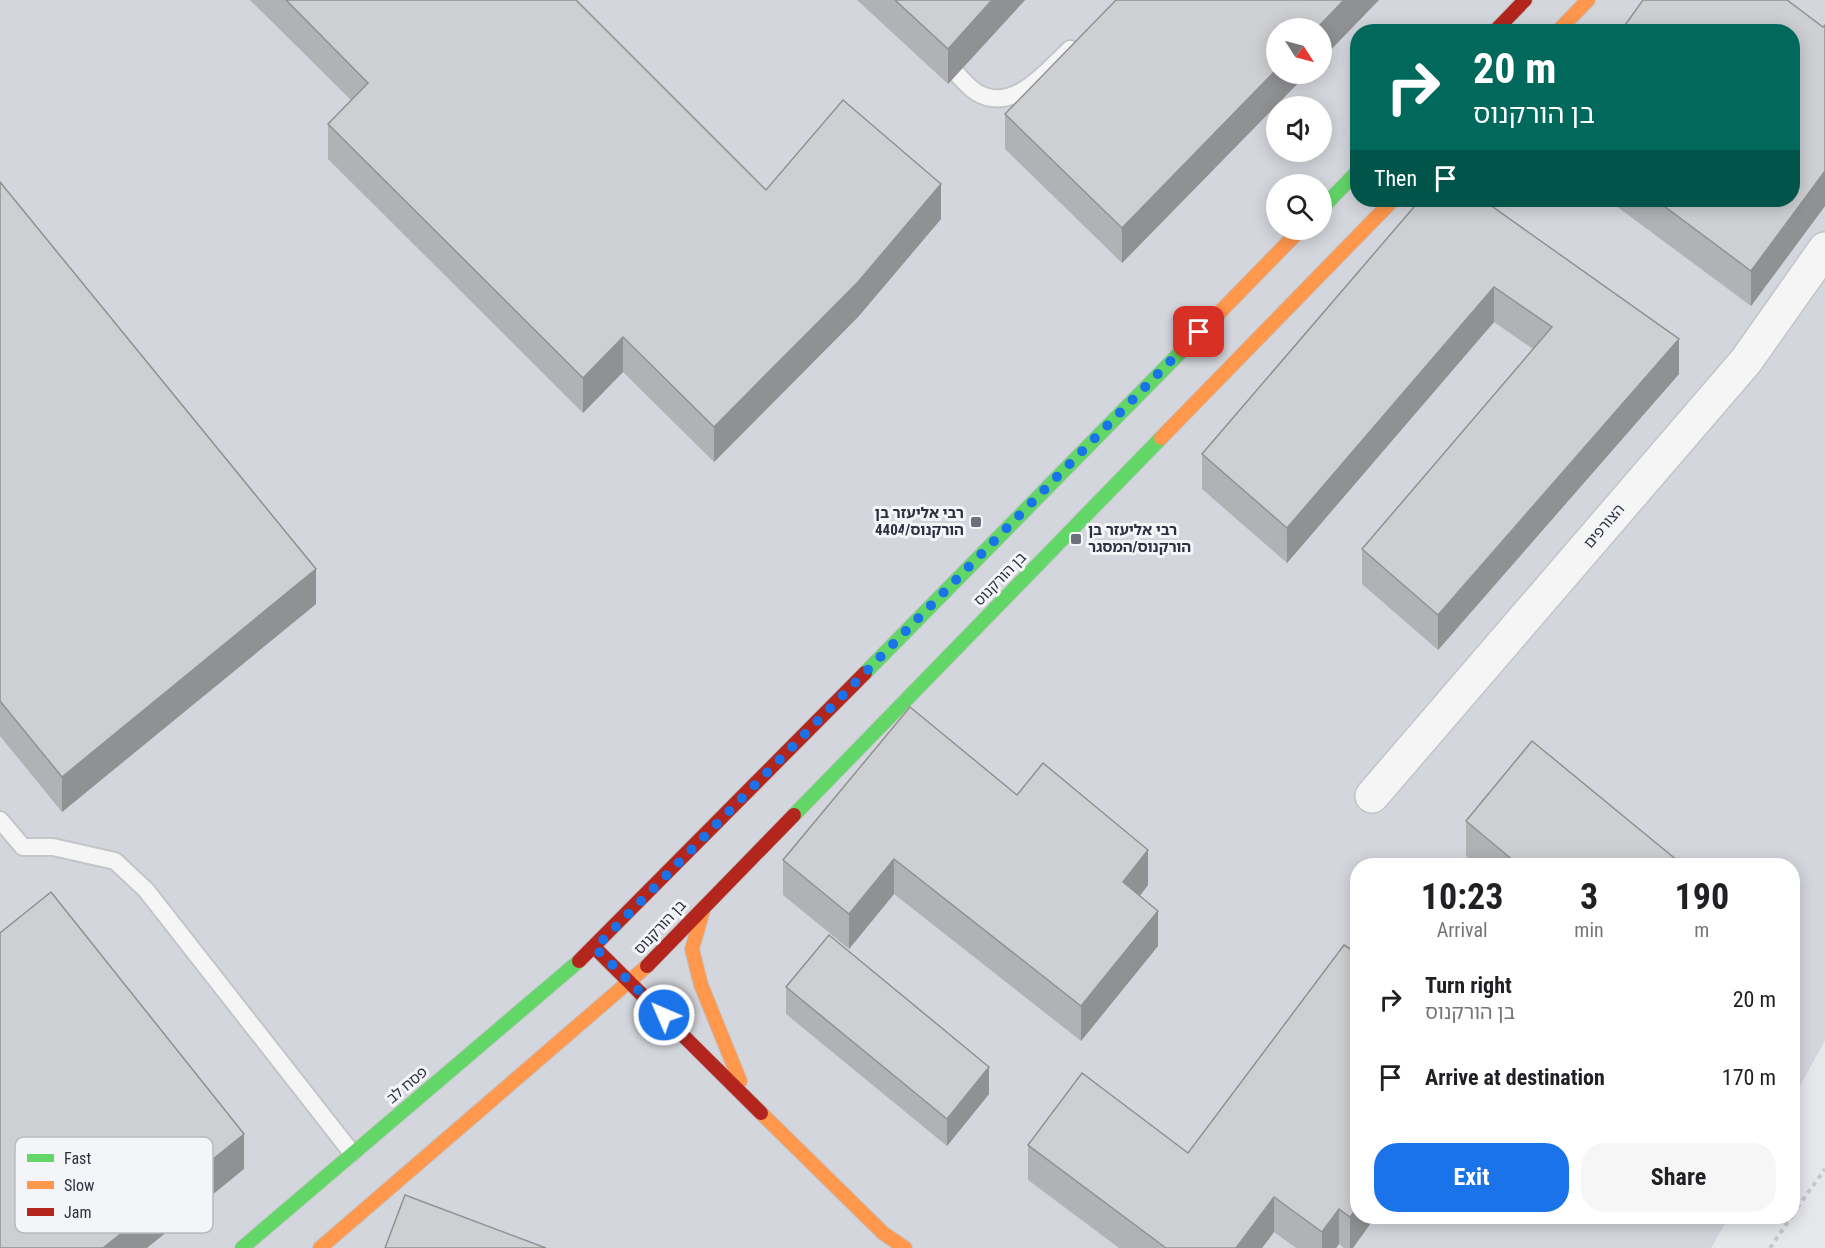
<!DOCTYPE html>
<html lang="en">
<head>
<meta charset="utf-8">
<style>
  body { margin:0; font-family:"Roboto Condensed","Noto Sans Hebrew",sans-serif; background:#f6f6f6; color:#202124; height:100vh; display:flex; flex-direction:column; font-size:22px; white-space:nowrap }
  * { box-sizing:border-box; margin:0 }
  p { font-size:20px; color:#757577 }
  .icon { flex:none; width:33px; height:33px; fill:none; stroke:currentColor; stroke-width:2; stroke-linecap:round; stroke-linejoin:round }
  .map { position:relative; flex:1; overflow:hidden }
  .details { position:absolute; left:1350px; top:858px; width:450px; height:366px; display:flex; flex-direction:column; background:#fff; border-radius:24px; box-shadow:0 3px 15px #0003 }
  .details>* { flex:none }
  .banner { position:absolute; left:1350px; top:24px; width:450px; height:183px; border-radius:24px; box-shadow:0 3px 15px #0003; background:#00695c; color:#fff; overflow:hidden }
  .needle { width:39px; rotate:126deg }
  .tools { position:absolute; left:1266px; top:18px; display:grid; gap:12px }
  .tools a { display:grid; place-items:center; width:66px; height:66px; border-radius:50%; background:#fff; box-shadow:0 3px 15px #0003; font-size:30px }
  .pin { position:absolute; display:grid; place-items:center; width:51px; height:51px; color:#fff; margin:-26px; border-radius:12px; box-shadow:0 3px 9px #0006 }
  .me { position:absolute; width:66px; margin:-33px; rotate:315deg; stroke-linejoin:round; filter:drop-shadow(0 0 4px #0008) }
  .turn { display:flex; align-items:center; gap:21px; height:126px; padding:0 24px; font-size:27px }
  .turn .icon { width:78px; height:78px; stroke-width:2.5 }
  .turn b { display:block; font-size:42px; line-height:51px }
  .then { display:flex; align-items:center; height:57px; padding:0 24px; background:#0003; gap:12px; font-size:22px }
  .eta { display:flex; justify-content:space-evenly; align-items:center; height:102px; text-align:center }
  .eta b { font-size:36px; font-weight:700; line-height:42px }
  .action { display:flex; gap:12px; margin-top:auto; padding:12px 24px }
  .action a { flex:1; height:69px; border-radius:24px; background:#1a73e8; color:#fff; font-size:24px; font-weight:700; line-height:69px; text-align:center }
  .action a+a { background:#f6f6f6; color:#202124 }
  ul { padding:0; list-style:none }
  li { display:flex; align-items:center; gap:18px; height:78px; padding:0 24px }
  li div { flex:1 }
  li b { display:block; font-size:22px }
  li em { font-style:normal }
  .map>svg:first-child { display:block }
  .built { fill:#d4d6dd; fill-rule:evenodd }
  .lines { fill:none; stroke-linecap:round; stroke-linejoin:round }
  .lane-casing { stroke:#c3c5c8; stroke-width:20 }
  .street-casing { stroke:#c3c5c8; stroke-width:36 }
  .fast-casing { stroke:#c3c5c8; stroke-width:16 }
  .slow-casing { stroke:#c3c5c8; stroke-width:16 }
  .jam-casing { stroke:#c3c5c8; stroke-width:16 }
  .path { stroke:#c6c7cb; stroke-width:4; stroke-dasharray:4.5 4.5; stroke-linecap:butt }
  .lane { stroke:#f5f5f6; stroke-width:16 }
  .street { stroke:#f5f5f6; stroke-width:33 }
  .fast { stroke:#63d668; stroke-width:14 }
  .slow { stroke:#ff974d; stroke-width:14 }
  .jam { stroke:#b3261e; stroke-width:14 }
  .wall { fill:#b1b2b5 }
  .shaded-wall { fill:#909193 }
  .building { fill:#cecfd2; stroke:#909193; stroke-width:1.5 }
  .route { stroke:#1a73e8; stroke-width:10; stroke-dasharray:0 18 }
  .poi-dot { fill:#6d717d; stroke:#f4f5f8; stroke-width:2 }
  .labels { text-anchor:middle; stroke-width:6; stroke-linejoin:round; paint-order:stroke }
  .poi-label { font-size:15px; font-weight:bold; fill:#2d3242; stroke:#f4f5f8; text-anchor:end }
  .street-label { font-size:15px; fill:#2d3242; stroke:#f4f5f8 }
  .key { fill:#f4f5f8; stroke:#b8bac1; stroke-width:1.5 }
  .key-label { font-size:16px; fill:#2d3242 }
</style>
</head>
<body>
<div class="map">
<svg width="1825" height="1248" viewBox="0 0 1825 1248">
  <rect width="100%" height="100%" fill="#e5e7ea"/>
  <path class="built" d="M0,0H1825V1040L1793,1099L1792,866H1358V1216L1729,1217L1711,1248H0ZM1276,28H1322V74H1276ZM1358,32H1792V200H1358ZM1276,106H1322V152H1276ZM1276,184H1322V230H1276Z"/>
  <g class="lines">
    <g class="lane-casing">
      <g id="lane">
        <path d="M943,58C953,68 964,84 976,92C1012,115 1047,71 1070,49"/>
        <path d="M0,820L23,847H53L115,861L146,890L352,1153"/>
      </g>
    </g>
    <g class="street-casing">
      <path id="street" d="M1372,796L1746,361L1825,249"/>
    </g>
    <g class="fast-casing">
      <g id="fast">
        <path d="M1322,208L1358,171"/>
        <path d="M865,673L1220,312"/>
        <path d="M794,815L1161,438"/>
        <path d="M242,1248L579,961"/>
      </g>
    </g>
    <g class="slow-casing">
      <g id="slow">
        <path d="M1557,32L1588,0"/>
        <path d="M1220,312L1300,230"/>
        <path d="M1161,438L1393,200"/>
        <path d="M704,907L692,949L701,985L740,1081"/>
        <path d="M761,1113L883,1233L905,1248"/>
        <path d="M320,1248L647,966"/>
      </g>
    </g>
    <g class="jam-casing">
      <g id="jam">
        <path d="M1494,32L1525,0"/>
        <path d="M595,948L761,1113"/>
        <path d="M579,961L865,673"/>
        <path d="M647,966L794,815"/>
      </g>
    </g>
    <g class="path">
      <path d="M1792,1215L1825,1169"/>
      <path d="M1770,1248L1792,1216"/>
    </g>
    <use href="#lane" class="lane"/>
    <use href="#street" class="street"/>
    <use href="#fast" class="fast"/>
    <use href="#slow" class="slow"/>
    <use href="#jam" class="jam"/>
  </g>
  <g class="wall">
    <path d="M250,0H576L766,190L941,219L858,317L714,462L623,372L583,413L328,159V124L351,100Z"/>
    <path d="M857,0H1025L948,84Z"/>
    <path d="M1825,25V206L1751,306L1608,200H1792L1823,27Z"/>
    <path d="M1276,74H1307L1122,263L1005,149V114Z"/>
    <path d="M0,182L316,604L62,812L0,736Z"/>
    <path d="M1420,200L1679,374L1438,650L1362,584V549L1533,349L1494,322L1287,563L1202,489V454Z"/>
    <path d="M1017,795L1148,885L1140,896L1158,946L1081,1041L894,894L849,949L783,895V860Z"/>
    <path d="M1466,821L1684,866H1478L1466,856Z"/>
    <path d="M1344,945L1353,1248H1344L1339,1244L1336,1248H1296L1274,1232L1262,1248H1119L1028,1180V1145L1188,1153Z"/>
    <path d="M786,987L989,1094L947,1146L786,1014Z"/>
  </g>
  <g class="shaded-wall">
    <path d="M992,0H1025L948,84V49Z"/>
    <path d="M1344,0H1379L1322,59V28H1317Z"/>
    <path d="M1276,70V74H1307L1122,263V228Z"/>
    <path d="M1825,171V206L1751,306V271Z"/>
    <path d="M941,184V219L858,317L714,462V427Z"/>
    <path d="M1494,287V322L1287,563V528Z"/>
    <path d="M623,337V372L583,413V378Z"/>
    <path d="M1679,339V374L1438,650V615Z"/>
    <path d="M316,569V604L62,812V777Z"/>
    <path d="M1148,850V885L1123,917V882Z"/>
    <path d="M894,859V894L849,949V914Z"/>
    <path d="M1158,911V946L1081,1041V1006Z"/>
    <path d="M989,1067V1094L947,1146V1119Z"/>
    <path d="M244,1134V1169L147,1248H103Z"/>
    <path d="M1274,1197V1232L1262,1248H1236Z"/>
    <path d="M1358,1207V1216H1376L1353,1248H1350V1217Z"/>
    <path d="M1339,1209V1244L1336,1248H1322V1232Z"/>
  </g>
  <g class="building">
    <path d="M286,0H576L766,190L843,100L941,184L858,282L714,427L623,337L583,378L328,124L368,83Z"/>
    <path d="M895,0H992L948,49Z"/>
    <path d="M1116,0H1344L1317,28H1276V70L1122,228L1005,114Z"/>
    <path d="M1643,0H1787L1823,27L1825,25V171L1751,271L1656,200H1792V32H1620Z"/>
    <path d="M0,182L316,569L62,777L0,701Z"/>
    <path d="M1420,200H1483L1679,339L1438,615L1362,549L1552,327L1494,287L1287,528L1202,454Z"/>
    <path d="M910,707L1017,795L1043,763L1148,850L1123,882L1158,911L1081,1006L894,859L849,914L783,860Z"/>
    <path d="M1532,741L1684,866H1520L1466,821Z"/>
    <path d="M51,892L244,1134L103,1248H0V933Z"/>
    <path d="M829,935L989,1067L947,1119L786,987Z"/>
    <path d="M1344,945L1358,954V1207L1350,1217L1339,1209L1322,1232L1274,1197L1236,1248H1166L1028,1145L1082,1073L1188,1153Z"/>
    <path d="M405,1195L546,1248H385Z"/>
  </g>
  <g class="lines">
    <path class="route" d="M664,1015L595,948L1199,332"/>
  </g>
  <g class="poi-dot">
    <rect x="970" y="516" width="12" height="12" rx="3"/>
    <rect x="1070" y="533" width="12" height="12" rx="3"/>
  </g>
  <g class="labels">
    <g class="poi-label">
      <text x="964" y="518">רבי אליעזר בן<tspan x="964" dy="17">הורקנוס/4404</tspan></text>
      <text x="1088" y="535" text-anchor="start">רבי אליעזר בן<tspan x="1088" dy="17">הורקנוס/המסגר</tspan></text>
    </g>
    <g class="street-label">
      <text transform="translate(1604 526) rotate(-49)" y="5">הצורפים</text>
      <text transform="translate(1000 579) rotate(-46)" y="5">בן הורקנוס</text>
      <text transform="translate(660 927) rotate(-47)" y="5">בן הורקנוס</text>
      <text transform="translate(407 1085) rotate(-40)" y="5">פסח לב</text>
    </g>
  </g>
  <rect x="15" y="1137" width="198" height="96" rx="9" class="key"/>
  <rect x="27" y="1154" width="27" height="8" fill="#63d668"/>
  <rect x="27" y="1181" width="27" height="8" fill="#ff974d"/>
  <rect x="27" y="1208" width="27" height="8" fill="#b3261e"/>
  <g class="key-label">
    <text x="64" y="1164">Fast</text>
    <text x="64" y="1191">Slow</text>
    <text x="64" y="1218">Jam</text>
  </g>
</svg>
<div class="tools">
<a><svg class="needle" viewBox="-14 -14 28 28"><path d="M0-13l5 13h-10z" fill="#e53935"/><path d="M0 13l5-13h-10z" fill="#757577"/></svg></a>
<a><svg class="icon" aria-label="sound" viewBox="0 0 24 24"><path d="M4 9h4l5-4v14l-5-4H4zM17 9q2 3 0 6"/></svg></a>
<a><svg class="icon" aria-label="search" viewBox="0 0 24 24"><circle cx="10" cy="10" r="6"/><path d="M15 15l6 6"/></svg></a>
</div>
<div class="pin" style="left:1199px;top:332px;background:#d93025"><svg class="icon" aria-label="arrive" viewBox="0 0 24 24"><path d="M6 21V4h12l-3 4 3 4H6"/></svg></div>
<svg class="me" style="left:664px;top:1015px" viewBox="-20 -20 40 40"><circle r="17" fill="#1a73e8" stroke="#fff" stroke-width="3"/><path d="M0-11L8 9 0 5-8 9z" fill="#fff"/></svg>
<div class="banner">
<div class="turn"><svg class="icon" aria-label="right" viewBox="0 0 24 24"><path d="M7 20v-9h11M14 6l5 5-5 5"/></svg><div><b>20 m</b>בן הורקנוס</div></div>
<div class="then">Then<svg class="icon" aria-label="arrive" viewBox="0 0 24 24"><path d="M6 21V4h12l-3 4 3 4H6"/></svg></div>
</div>
<section class="details">
<div class="eta">
<div><b>10:23</b><p>Arrival</p></div>
<div><b>3</b><p>min</p></div>
<div><b>190</b><p>m</p></div>
</div>
<ul>
<li><svg class="icon" aria-label="right" viewBox="0 0 24 24"><path d="M7 20v-9h11M14 6l5 5-5 5"/></svg><div><b>Turn right</b><p>בן הורקנוס</p></div><em>20 m</em></li>
<li><svg class="icon" aria-label="arrive" viewBox="0 0 24 24"><path d="M6 21V4h12l-3 4 3 4H6"/></svg><div><b>Arrive at destination</b></div><em>170 m</em></li>
</ul>
<div class="action"><a>Exit</a><a>Share</a></div>
</section>
</div>
</body>
</html>
